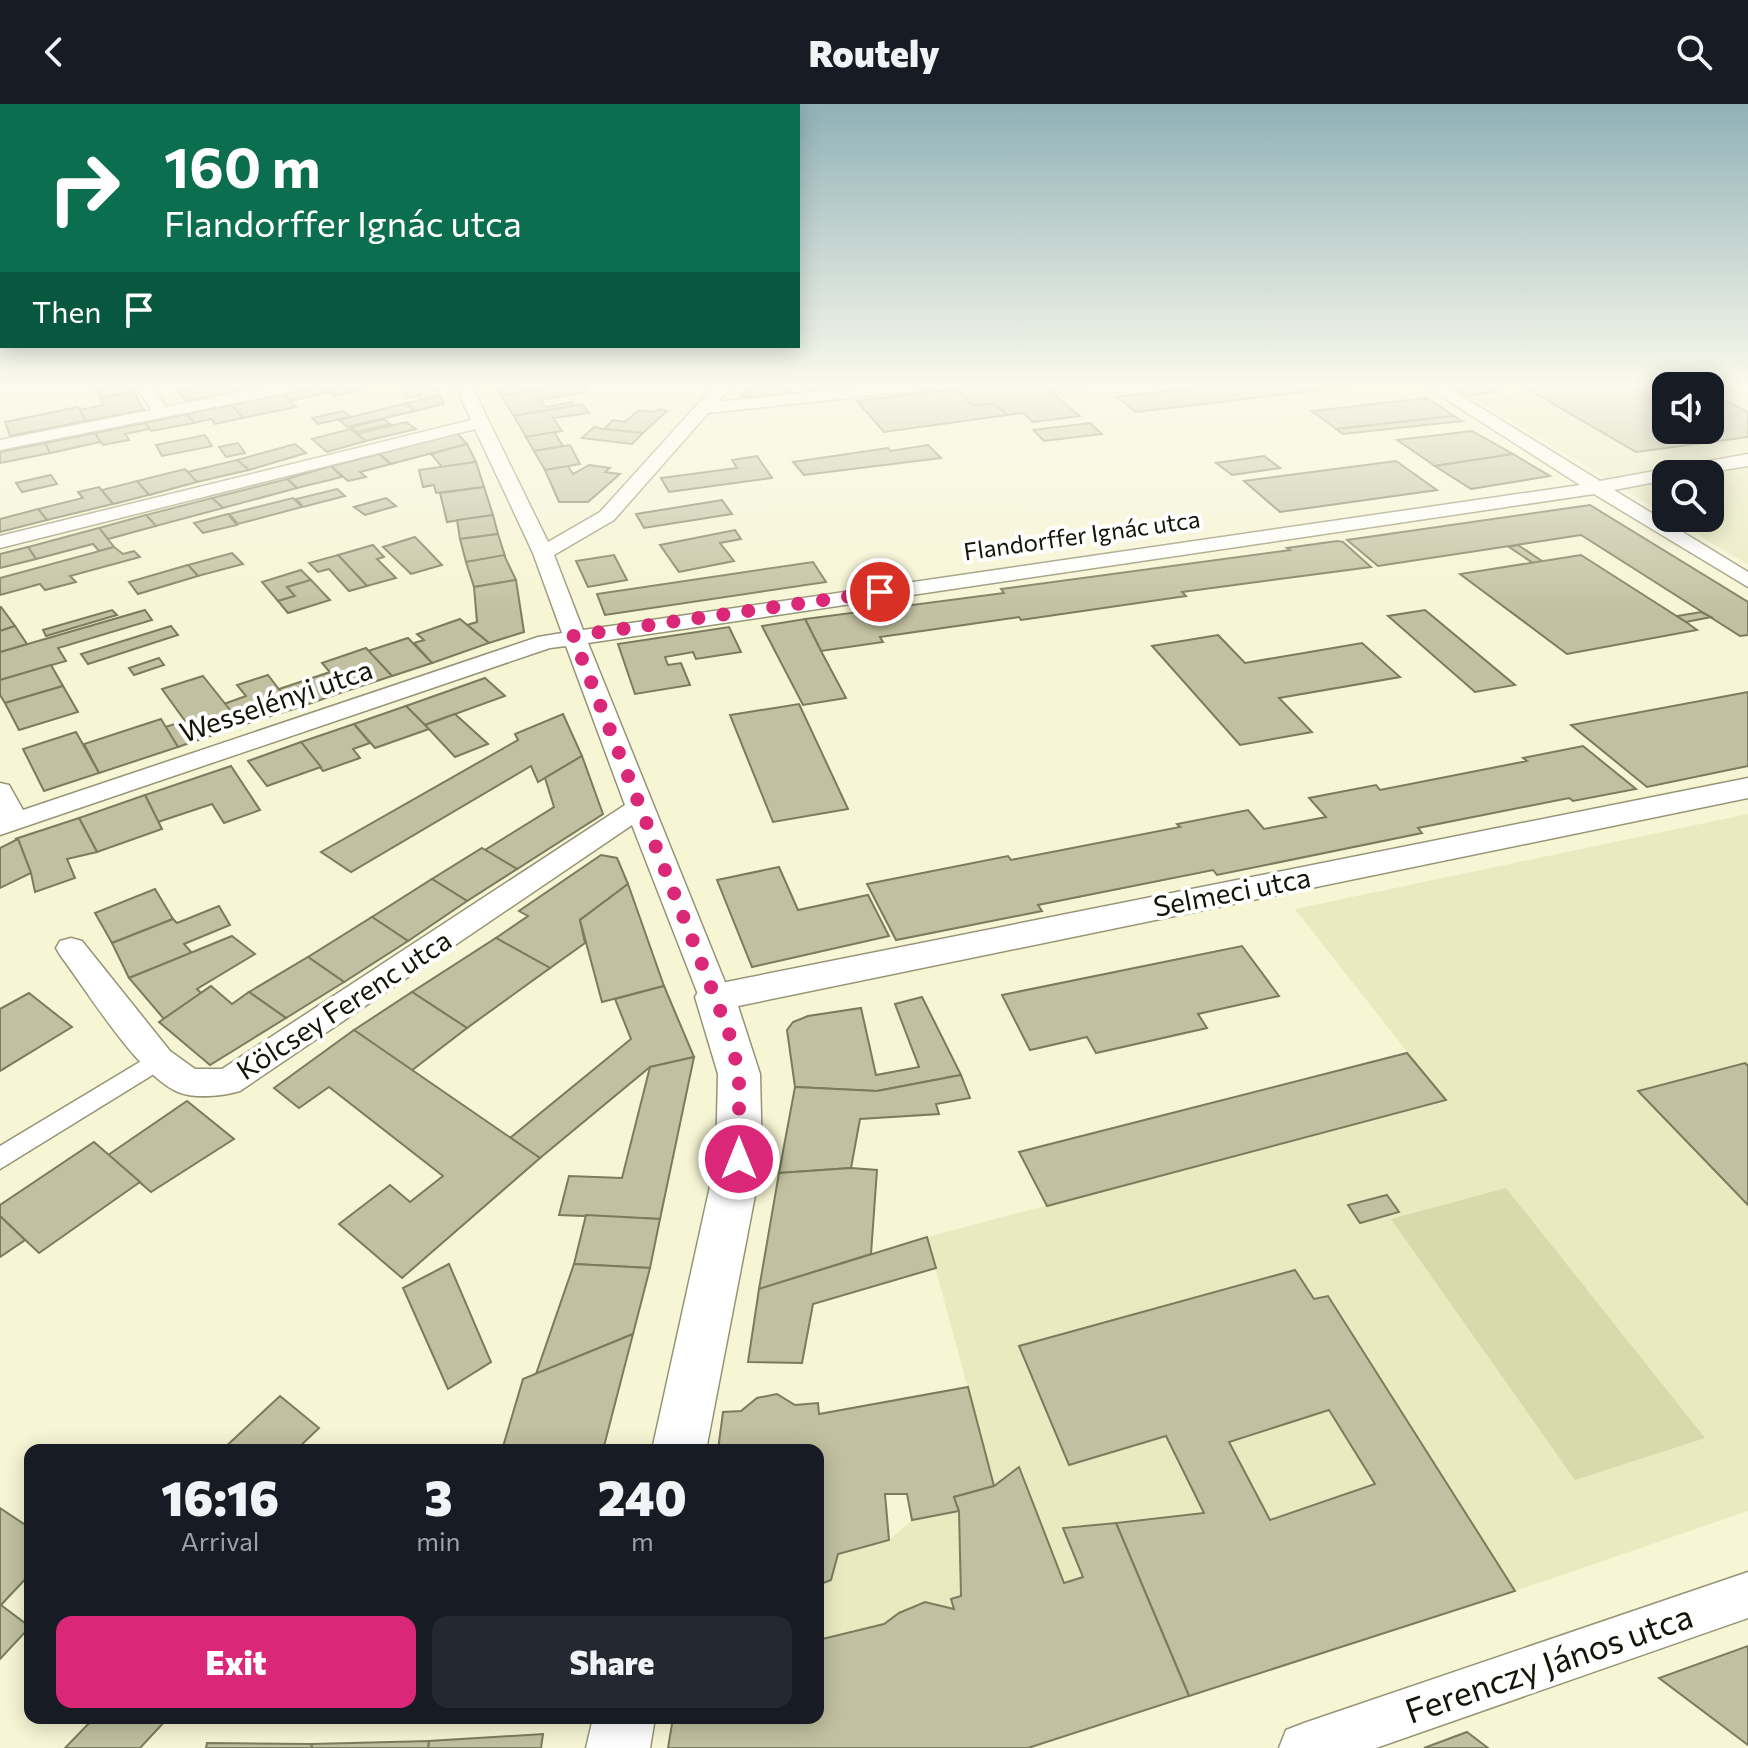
<!DOCTYPE html>
<html lang="en">
<head>
<meta charset="utf-8">
<style>
  body { margin:0; font-family:Commissioner,sans-serif; background:#242831; color:#f1f3f6; height:100vh; display:flex; flex-direction:column; font-size:30px; white-space:nowrap }
  * { box-sizing:border-box; margin:0 }
  p { font-size:26px; color:#9ea1a6 }
  .icon { flex:none; width:44px; height:44px; fill:none; stroke:currentColor; stroke-width:2; stroke-linecap:round; stroke-linejoin:round }
  .map { position:relative; flex:1; overflow:hidden }
  .side { position:absolute; left:24px; top:1340px; width:800px; height:280px; display:flex; flex-direction:column; background:#171b24; border-radius:16px; box-shadow:0 4px 20px #0003 }
  .side>* { flex:none }
  .top-card { position:absolute; left:0px; top:0px; width:800px; height:244px; box-shadow:0 4px 20px #0003; background:#0b6e4f; color:#fff; overflow:hidden }
  .fabs { position:absolute; left:1652px; top:268px; display:grid; gap:16px }
  .fabs a { display:grid; place-items:center; width:72px; height:72px; border-radius:16px; background:#171b24; box-shadow:0 4px 20px #0003; font-size:40px }
  .pin { position:absolute; display:grid; place-items:center; width:68px; height:68px; color:#fff; margin:-34px; border:4px solid #fff; border-radius:50%; box-shadow:0 2px 8px #0007 }
  .me { position:absolute; width:88px; margin:-44px; rotate:0deg; stroke-linejoin:round; filter:drop-shadow(0 0 6px #0008) }
  .turn { display:flex; align-items:center; gap:28px; height:168px; padding:0 32px; font-size:36px }
  .turn .icon { width:104px; height:104px; stroke-width:2.5 }
  .turn b { display:block; font-size:56px; line-height:68px }
  .then { display:flex; align-items:center; height:76px; padding:0 32px; background:#0003; gap:16px; font-size:30px }
  .eta { display:flex; justify-content:space-evenly; align-items:center; height:136px; text-align:center }
  .eta b { font-size:48px; font-weight:800; line-height:56px }
  .button { display:flex; gap:16px; margin-top:auto; padding:16px 32px }
  .button a { flex:1; height:92px; border-radius:16px; background:#db2777; color:#fff; font-size:32px; font-weight:800; line-height:92px; text-align:center }
  .button a+a { background:#242831; color:#f1f3f6 }
  header { display:flex; justify-content:space-between; align-items:center; height:104px; padding:0 32px; background:#171b24; font-size:36px; font-weight:800 }
  .map>svg:first-child { display:block }
  .built { fill:#eaeac1; fill-rule:evenodd }
  .green { fill:#dad9ac }
  .building { fill:#c1c0a0; stroke:#7b7b5d; stroke-width:2; fill-rule:evenodd }
  .lines { fill:none; stroke-linecap:round; stroke-linejoin:round }
  .pedestrian-casing { stroke:#959576; stroke-width:3 }
  .minor-casing { stroke:#959576; stroke-width:3 }
  .tertiary-casing { stroke:#959576; stroke-width:3 }
  .pedestrian { fill:#fff; fill-rule:evenodd }
  .minor { fill:#fff; fill-rule:evenodd }
  .tertiary { fill:#fff; fill-rule:evenodd }
  .route { stroke:#db2777; stroke-width:14; stroke-dasharray:0 25.2 }
  .labels { text-anchor:middle; stroke-width:8; stroke-linejoin:round; paint-order:stroke }
  .far-street-label { font-size:24px; fill:#141408; stroke:#fff }
  .street-label { font-size:28px; fill:#141408; stroke:#fff }
  .near-street-label { font-size:34px; fill:#141408; stroke:#fff }
</style>
</head>
<body>
<header><svg class="icon" aria-label="back" viewBox="0 0 24 24"><path d="M15 5l-7 7 7 7"/></svg>Routely<svg class="icon" aria-label="search" viewBox="0 0 24 24"><circle cx="10" cy="10" r="6"/><path d="M15 15l6 6"/></svg></header>
<div class="map">
<svg width="1748" height="1644" viewBox="0 0 1748 1644">
  <rect width="100%" height="100%" fill="#f6f5d4"/>
  <g class="built">
    <path d="M1516,281H1748V461L1671,414H1710V370H1666V411L1476,295L1528,289ZM1666,282H1710V326H1666Z"/>
    <path d="M1748,710V1407L1515,1487L1028,1644H668L673,1614H818V1481L831,1476L838,1450L889,1436L912,1416L958,1407L994,1381L927,1133L1445,996L1295,805Z"/>
  </g>
  <path class="green" d="M1506,1084L1705,1334L1575,1376L1391,1115Z"/>
  <g class="building">
    <path d="M104,281H130L134,288L100,294L94,283Z"/>
    <path d="M202,281H230L236,288L186,297L178,286Z"/>
    <path d="M323,281L330,288L290,297L283,290Z"/>
    <path d="M324,281H367L354,285L357,287L334,292Z"/>
    <path d="M412,281H434L440,292L421,296L419,291L408,294L401,283Z"/>
    <path d="M496,281H532L536,286L501,292Z"/>
    <path d="M564,281H583L588,288L540,296L546,303L572,298L574,302L514,312L501,292Z"/>
    <path d="M752,281H780L790,288L759,294L741,292Z"/>
    <path d="M985,281H1092L1050,287L1080,312L1033,318L1023,309L1007,311L994,299L973,302L955,285Z"/>
    <path d="M1216,281H1351L1353,282L1135,308L1117,293Z"/>
    <path d="M1450,281H1484L1496,288L1468,292Z"/>
    <path d="M1521,281H1695L1666,282V326H1710V289L1748,308V333L1636,348Z"/>
    <path d="M955,285L973,302L994,299L1007,311L884,328L857,297Z"/>
    <path d="M134,288L144,306L86,317L79,306L104,301L100,294Z"/>
    <path d="M283,290L296,303L243,314L231,301Z"/>
    <path d="M440,292L444,300L415,307L406,299Z"/>
    <path d="M1427,294L1454,312L1336,325L1312,307Z"/>
    <path d="M406,299L415,307L347,323L339,316Z"/>
    <path d="M582,300L589,309L553,314L562,327L526,333L514,312Z"/>
    <path d="M231,301L243,314L215,320L211,315L194,319L187,310Z"/>
    <path d="M78,303L86,317L10,332L5,318Z"/>
    <path d="M661,305L667,307L643,329L604,325L613,316L625,318L639,306L652,308Z"/>
    <path d="M343,307L350,313L318,320L312,314Z"/>
    <path d="M187,310L194,319L151,327L145,319Z"/>
    <path d="M1454,312L1462,317L1343,330L1336,325Z"/>
    <path d="M384,315L390,320L357,328L351,323Z"/>
    <path d="M406,318L416,325L366,337L357,330Z"/>
    <path d="M145,319L149,325L125,330L129,336L103,341L95,329Z"/>
    <path d="M1090,319L1102,330L1044,337L1033,326Z"/>
    <path d="M594,323L604,325L643,329L632,340L582,334Z"/>
    <path d="M350,325L366,337L327,348L312,335Z"/>
    <path d="M1472,327L1513,350L1435,362L1397,336Z"/>
    <path d="M554,328L563,342L534,347L526,333Z"/>
    <path d="M95,329L100,338L50,349L45,339Z"/>
    <path d="M457,329L467,340L391,360L379,350Z"/>
    <path d="M205,331L212,342L162,352L156,341Z"/>
    <path d="M45,339L50,349L0,359V348Z"/>
    <path d="M238,339L245,349L226,353L219,343Z"/>
    <path d="M295,340L306,349L249,366L237,356Z"/>
    <path d="M467,340L476,358L442,363L431,350Z"/>
    <path d="M570,341L580,360L545,366L534,347Z"/>
    <path d="M928,341L941,354L804,371L793,358L888,344L890,347Z"/>
    <path d="M379,350L391,360L360,368L366,373L348,377L331,362Z"/>
    <path d="M1513,350L1550,372L1471,385L1435,362Z"/>
    <path d="M757,352L772,374L669,388L661,374L737,364L732,356Z"/>
    <path d="M1264,352L1280,364L1232,371L1216,359Z"/>
    <path d="M237,356L249,366L197,378L187,368Z"/>
    <path d="M1396,357L1437,386L1280,408L1244,377Z"/>
    <path d="M476,358L484,383L436,389L434,381L423,383L419,366Z"/>
    <path d="M589,361L610,364L605,368L620,370L588,398H559L545,366L568,362L573,370Z"/>
    <path d="M331,362L342,373L297,384L287,375Z"/>
    <path d="M185,365L197,378L149,391L137,377Z"/>
    <path d="M51,371L57,380L22,388L16,379Z"/>
    <path d="M287,375L297,384L223,404L212,394Z"/>
    <path d="M137,377L149,391L113,400L102,386Z"/>
    <path d="M99,383L113,400L47,416L38,405L83,394L78,388Z"/>
    <path d="M484,383L493,411L447,418L440,389Z"/>
    <path d="M337,385L345,392L303,403L296,395Z"/>
    <path d="M212,394L223,404L156,422L146,411Z"/>
    <path d="M293,394L302,403L238,420L229,410Z"/>
    <path d="M386,394L396,402L365,411L354,403Z"/>
    <path d="M722,396L732,410L644,424L636,410Z"/>
    <path d="M1590,401L1748,498V531L1740,532L1581,431L1378,462L1347,436Z"/>
    <path d="M38,405L47,416L0,428V415Z"/>
    <path d="M228,410L237,421L203,429L194,419Z"/>
    <path d="M146,411L156,422L108,435L99,424Z"/>
    <path d="M493,411L498,430L460,435L457,416Z"/>
    <path d="M99,424L114,443L99,447L93,440L36,455L28,443Z"/>
    <path d="M735,426L741,435L720,439L734,457L679,468L660,441Z"/>
    <path d="M498,430L505,452L466,458L460,435Z"/>
    <path d="M415,433L442,461L411,470L383,443Z"/>
    <path d="M1337,437L1343,438L1371,463L1182,488L1186,492L1021,516L1019,513L880,533L883,538L821,547L805,515L1004,489L1001,485L1290,446L1287,444Z"/>
    <path d="M373,441L384,453L377,455L396,474L367,482L338,451Z"/>
    <path d="M1518,441L1542,457L1533,459L1509,443Z"/>
    <path d="M28,443L36,455L0,464V450Z"/>
    <path d="M114,443L123,450L134,447L140,453L70,472L76,478L45,486L40,480L0,491V474Z"/>
    <path d="M232,449L243,460L198,472L188,461Z"/>
    <path d="M338,451L367,482L349,487L329,465L318,468L309,459Z"/>
    <path d="M504,451L516,476L474,483L466,458Z"/>
    <path d="M614,451L627,476L588,483L576,457Z"/>
    <path d="M1581,451L1686,518L1697,526L1567,550L1460,470Z"/>
    <path d="M813,458L826,478L605,511L597,490Z"/>
    <path d="M188,461L198,472L138,490L129,478Z"/>
    <path d="M301,466L311,476L287,483L295,492L278,497L262,478Z"/>
    <path d="M311,476L330,496L288,509L278,497L295,492L287,483Z"/>
    <path d="M516,476L524,528L489,539L467,521L477,518L474,483Z"/>
    <path d="M0,503H1L15,522L0,527Z"/>
    <path d="M112,506L117,511L46,532L43,526Z"/>
    <path d="M145,506L152,516L58,544L66,557L0,576V548Z"/>
    <path d="M1425,506L1515,581L1475,588L1388,512Z"/>
    <path d="M1701,508L1711,513L1686,518L1677,512Z"/>
    <path d="M460,515L489,539L432,559L414,539L424,536L417,530Z"/>
    <path d="M805,515L821,547L846,594L803,601L762,522Z"/>
    <path d="M15,522L27,540L0,548V527Z"/>
    <path d="M171,522L178,531L88,560L81,550Z"/>
    <path d="M729,523L741,548L696,555L693,548L665,553L668,561L681,559L690,581L635,590L618,540Z"/>
    <path d="M1218,531L1245,559L1362,539L1400,573L1279,594L1312,628L1240,641L1152,542Z"/>
    <path d="M408,534L432,559L392,572L368,547Z"/>
    <path d="M366,544L392,572L346,587L322,559Z"/>
    <path d="M159,554L164,561L134,571L129,564Z"/>
    <path d="M51,561L63,582L5,599L0,591V576Z"/>
    <path d="M330,568L346,587L294,605L279,585Z"/>
    <path d="M268,571L294,605L242,621L224,600L246,592L237,581Z"/>
    <path d="M203,572L242,621L178,643L165,623L185,617L162,585Z"/>
    <path d="M485,574L505,592L425,621L406,602Z"/>
    <path d="M63,582L78,608L19,626L5,599Z"/>
    <path d="M1748,588V662L1647,683L1571,621Z"/>
    <path d="M799,600L848,705L773,718L730,611Z"/>
    <path d="M406,602L429,625L375,644L354,620Z"/>
    <path d="M455,610L488,640L455,653L425,621Z"/>
    <path d="M563,610L582,652L538,678L531,662L351,768L321,748L518,636L515,630Z"/>
    <path d="M161,615L178,643L99,669L84,640Z"/>
    <path d="M354,620L370,639L353,645L360,654L323,667L301,638Z"/>
    <path d="M76,628L99,669L44,687L23,645Z"/>
    <path d="M301,638L321,663L267,682L248,657Z"/>
    <path d="M1583,642L1636,685L1573,697L1569,694L1418,724L1422,729L1217,771L1213,766L1038,801L1042,807L896,836L867,780L1008,752L1011,756L1180,723L1177,720L1248,706L1264,725L1326,713L1309,694L1376,681L1380,686L1527,657L1523,654Z"/>
    <path d="M582,652L603,710L517,765L485,746L554,703L545,674Z"/>
    <path d="M231,662L260,706L224,719L212,700L158,718L145,691Z"/>
    <path d="M145,691L162,725L97,748L79,714Z"/>
    <path d="M79,714L97,748L67,755L75,774L35,788L31,769L18,735H15Z"/>
    <path d="M18,735L31,769L0,784V744Z"/>
    <path d="M482,744L517,765L467,797L432,775Z"/>
    <path d="M601,751L617,754L628,780L580,816L585,839L550,864L496,834L528,812L519,807Z"/>
    <path d="M779,763L798,806L868,791L889,832L752,863L717,776Z"/>
    <path d="M432,775L467,797L408,837L372,813Z"/>
    <path d="M628,780L664,882L602,898L580,816Z"/>
    <path d="M155,785L173,815L112,839L95,809Z"/>
    <path d="M219,802L230,821L184,840L192,849L129,874L112,839L173,815L177,819Z"/>
    <path d="M372,813L408,837L344,878L308,853Z"/>
    <path d="M232,832L255,850L197,885L201,889L211,882L164,915L129,874Z"/>
    <path d="M496,834L550,864L467,924L412,888Z"/>
    <path d="M1242,842L1279,892L1198,910L1207,924L1096,949L1087,933L1030,946L1002,891Z"/>
    <path d="M308,853L344,878L286,914L249,888Z"/>
    <path d="M211,882L232,900L249,888L286,914L210,961L159,918Z"/>
    <path d="M664,882L694,953L650,963L540,1054L510,1034L631,935L615,895Z"/>
    <path d="M412,888L467,924L411,967L354,926Z"/>
    <path d="M29,889L72,923L0,967V905Z"/>
    <path d="M922,893L961,971L877,987L795,983L787,926L793,918L808,912L861,904L876,971L919,963L895,900Z"/>
    <path d="M354,926L540,1054L402,1174L339,1120L390,1081L410,1098L443,1072L329,983L299,1004L274,984Z"/>
    <path d="M1407,949L1446,996L1047,1102L1019,1048Z"/>
    <path d="M694,953L660,1115L559,1111L569,1072L622,1074L650,963Z"/>
    <path d="M1745,959L1748,962V1101L1638,987Z"/>
    <path d="M961,971L970,994L936,1000L939,1010L860,1015L851,1064L779,1069L795,983L877,987Z"/>
    <path d="M187,997L234,1035L151,1088L108,1051Z"/>
    <path d="M94,1038L140,1078L39,1149L0,1112V1101Z"/>
    <path d="M851,1064L877,1066L871,1150L759,1185L779,1069Z"/>
    <path d="M1387,1091L1399,1108L1360,1119L1348,1101Z"/>
    <path d="M586,1111L660,1115L650,1164L574,1160Z"/>
    <path d="M0,1112L25,1136L0,1153Z"/>
    <path d="M927,1133L936,1164L813,1200L802,1259L748,1258L759,1185Z"/>
    <path d="M449,1160L491,1258L448,1285L403,1184Z"/>
    <path d="M574,1160L650,1164L633,1230L536,1270Z"/>
    <path d="M1295,1166L1314,1195L1328,1192L1515,1487L1189,1592L1116,1419L1204,1409L1166,1332L1069,1361L1019,1242ZM1329,1306L1375,1380L1270,1416L1229,1338Z"/>
    <path d="M633,1230L603,1346H502L523,1275Z"/>
    <path d="M968,1283L994,1382L954,1393L959,1407L912,1416L907,1390H885L889,1436L838,1450L831,1476L818,1481V1346H718L723,1308L741,1307L757,1294L777,1290L795,1301L818,1299L819,1310Z"/>
    <path d="M280,1292L319,1324L296,1346H222Z"/>
    <path d="M1019,1363L1064,1479L1083,1473L1063,1424L1116,1419L1189,1592L1028,1644H668L673,1614H818V1536L884,1520L899,1509L925,1498L954,1505L951,1495L961,1492L959,1407L954,1393L994,1382Z"/>
    <path d="M0,1404L30,1424V1470L1,1501L30,1523L0,1555Z"/>
    <path d="M1748,1542V1641L1659,1574Z"/>
    <path d="M94,1614H168L140,1644H65Z"/>
    <path d="M1467,1628L1488,1644H1424Z"/>
    <path d="M543,1630L541,1644H428L429,1637Z"/>
    <path d="M429,1637L428,1644H311L312,1640Z"/>
    <path d="M207,1639L312,1640L311,1644H206Z"/>
  </g>
  <g class="lines">
    <g class="pedestrian-casing">
      <path id="pedestrian" d="M158,947L167,950L170,956L167,962L0,1065V1042Z"/>
    </g>
    <g class="minor-casing">
      <g id="minor">
        <path d="M136,281H152L166,303L274,281H308L300,286L0,346V336L151,306Z"/>
        <path d="M455,281H471L548,438L600,408L715,281H732L718,298L876,281H932L924,286L708,309L614,416L554,451L583,526L1580,381L1424,281H1444L1600,377L1748,350V362L1699,370H1666V376L1614,386L1748,468V483L1594,390L588,539L731,893L726,901L715,904L704,901L699,893L632,721L240,987C223,992 195,995 178,988C138,971 88,888 60,851L56,844L60,837L71,834L82,837L170,947L195,965H222L625,701L566,542L550,544L0,731V679L9,681L23,706L538,533L562,529L533,449L475,325L0,444V432L471,316Z"/>
        <path d="M1748,1468V1514L1376,1644H1279L1286,1626L1304,1619Z"/>
      </g>
    </g>
    <g class="tertiary-casing">
      <g id="tertiary">
        <path d="M1748,674V694L738,902L760,970L762,1055L706,1346H652L716,1055L718,970L695,893L701,883Z"/>
        <path d="M593,1614H655L650,1644H586Z"/>
      </g>
    </g>
    <use href="#pedestrian" class="pedestrian"/>
    <use href="#minor" class="minor"/>
    <use href="#tertiary" class="tertiary"/>
  </g>
  <linearGradient id="sky" x2="0" y2="1"><stop stop-color="#90b1b7"/><stop offset="0.55" stop-color="#fbfaec"/><stop offset="1" stop-color="#fbfaec" stop-opacity="0"/></linearGradient>
  <rect width="1748" height="511" fill="url(#sky)"/>
  <g class="lines">
    <path class="route" d="M739,1055V970L729,929L573,532L880,488"/>
  </g>
  <g class="labels">
    <g class="far-street-label">
      <text transform="translate(1082 432) rotate(-8)" y="8">Flandorffer Ignác utca</text>
    </g>
    <g class="street-label">
      <text transform="translate(276 597) rotate(-19)" y="10">Wesselényi utca</text>
      <text transform="translate(1232 788) rotate(-11)" y="10">Selmeci utca</text>
      <text transform="translate(344 901) rotate(-33)" y="10">Kölcsey Ferenc utca</text>
    </g>
    <g class="near-street-label">
      <text transform="translate(1549 1560) rotate(-19)" y="12">Ferenczy János utca</text>
    </g>
  </g>
</svg>
<div class="fabs">
<a><svg class="icon" aria-label="sound" viewBox="0 0 24 24"><path d="M4 9h4l5-4v14l-5-4H4zM17 9q2 3 0 6"/></svg></a>
<a><svg class="icon" aria-label="search" viewBox="0 0 24 24"><circle cx="10" cy="10" r="6"/><path d="M15 15l6 6"/></svg></a>
</div>
<div class="pin" style="left:880px;top:488px;background:#d93025"><svg class="icon" aria-label="arrive" viewBox="0 0 24 24"><path d="M6 21V4h12l-3 4 3 4H6"/></svg></div>
<svg class="me" style="left:739px;top:1055px" viewBox="-20 -20 40 40"><circle r="17" fill="#db2777" stroke="#fff" stroke-width="3"/><path d="M0-11L8 9 0 5-8 9z" fill="#fff"/></svg>
<div class="top-card">
<div class="turn"><svg class="icon" aria-label="right" viewBox="0 0 24 24"><path d="M7 20v-9h11M14 6l5 5-5 5"/></svg><div><b>160 m</b>Flandorffer Ignác utca</div></div>
<div class="then">Then<svg class="icon" aria-label="arrive" viewBox="0 0 24 24"><path d="M6 21V4h12l-3 4 3 4H6"/></svg></div>
</div>
<section class="side">
<div class="eta">
<div><b>16:16</b><p>Arrival</p></div>
<div><b>3</b><p>min</p></div>
<div><b>240</b><p>m</p></div>
</div>
<div class="button"><a>Exit</a><a>Share</a></div>
</section>
</div>
</body>
</html>
